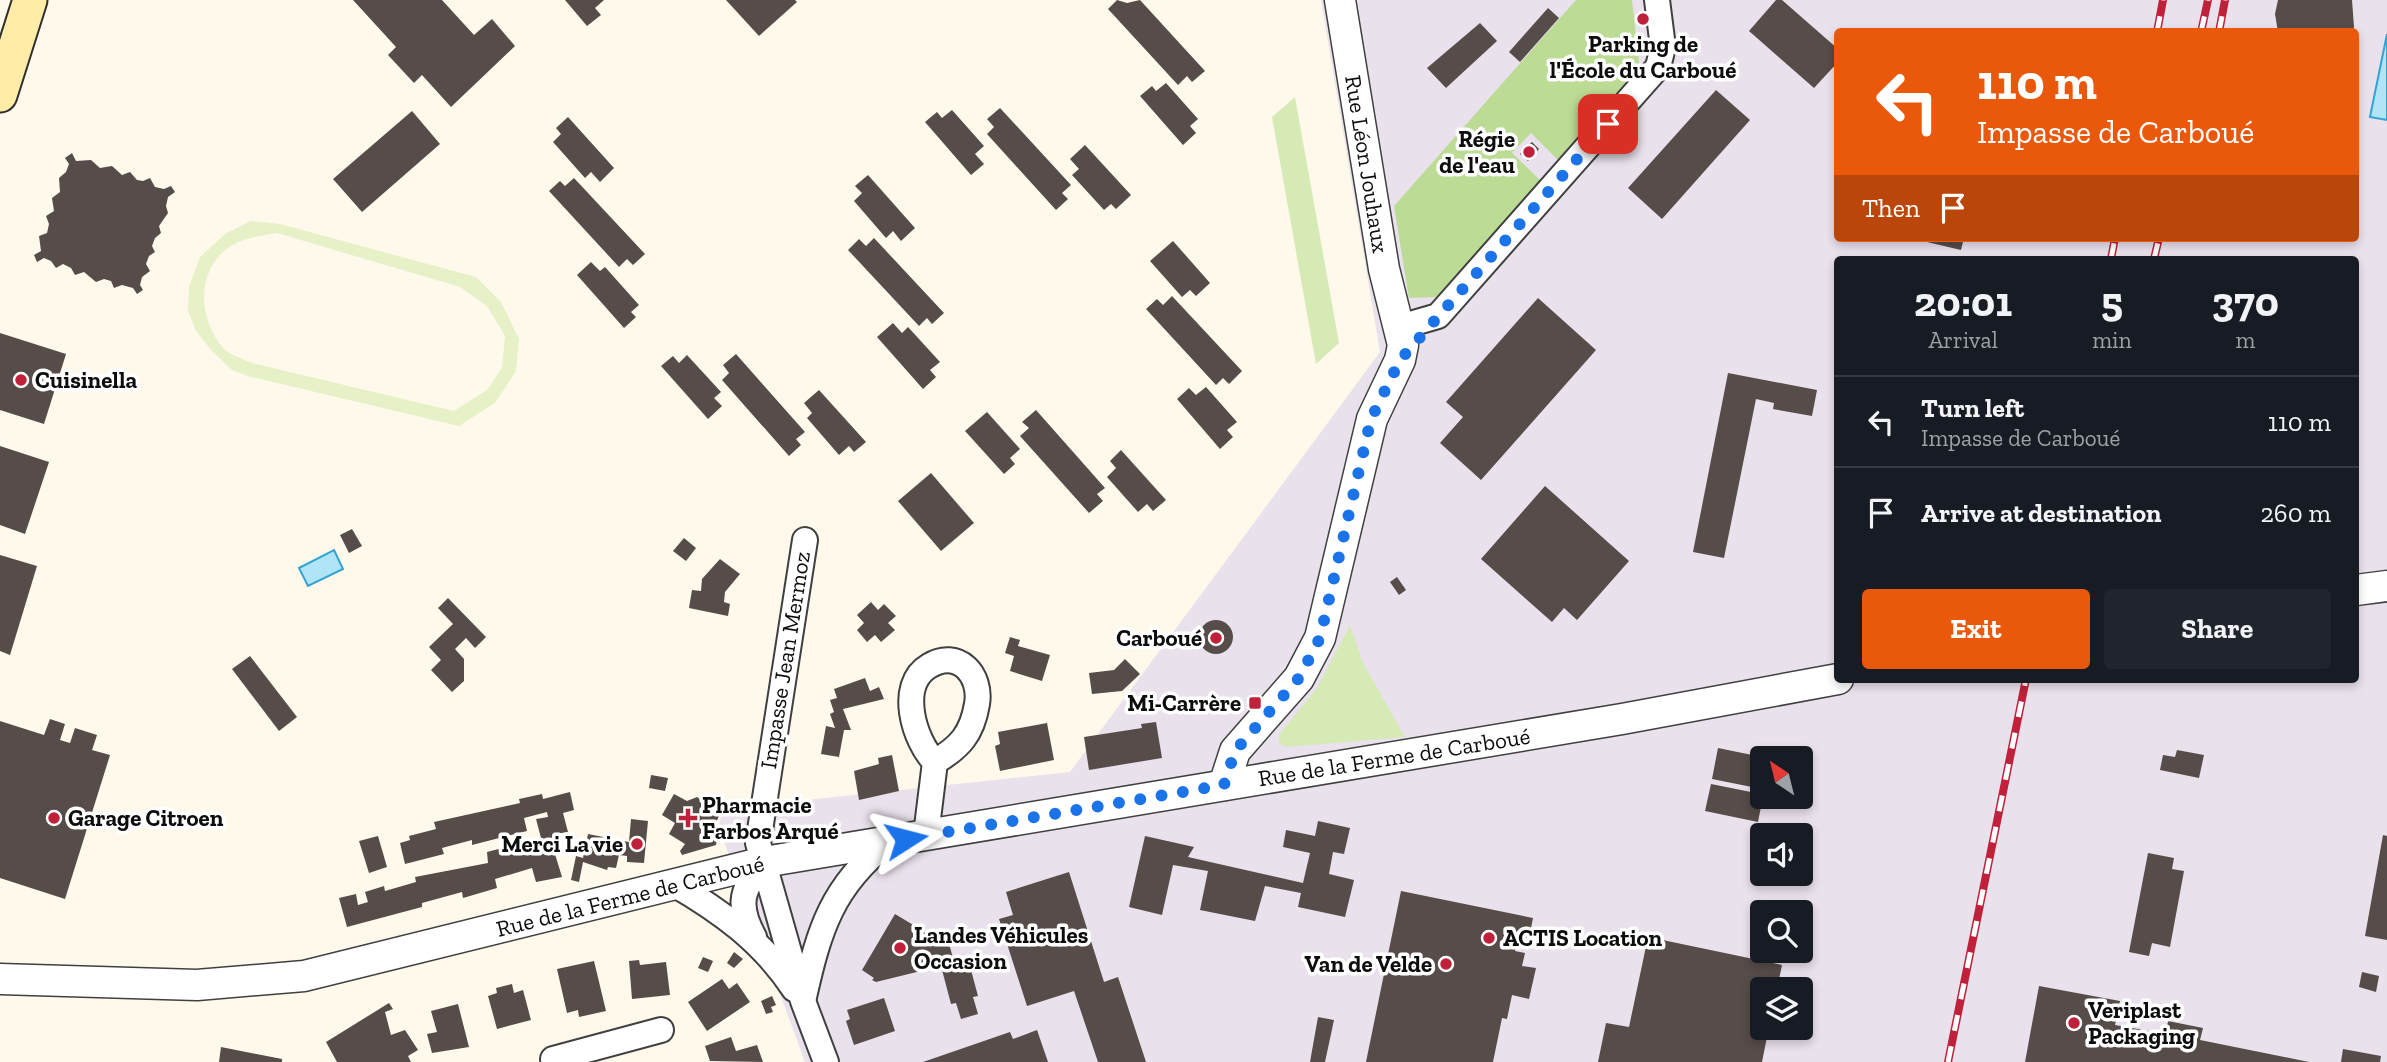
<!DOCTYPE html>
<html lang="en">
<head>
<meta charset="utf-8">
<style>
  body { margin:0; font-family:"Zilla Slab",serif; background:#20242c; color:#f1f3f6; height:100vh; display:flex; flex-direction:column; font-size:26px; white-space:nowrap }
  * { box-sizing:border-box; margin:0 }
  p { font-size:23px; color:#9ea1a6 }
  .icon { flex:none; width:38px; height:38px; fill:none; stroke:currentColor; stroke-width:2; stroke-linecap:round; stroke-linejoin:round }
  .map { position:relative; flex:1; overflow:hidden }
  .sheet { position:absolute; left:1834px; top:256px; width:525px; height:427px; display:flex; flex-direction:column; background:#171b24; border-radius:7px; box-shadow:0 4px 10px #0003 }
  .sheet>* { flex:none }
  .guide { position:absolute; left:1834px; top:28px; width:525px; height:214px; border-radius:7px; box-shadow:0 4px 10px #0003; background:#ea580c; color:#fff; overflow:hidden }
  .needle { width:46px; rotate:325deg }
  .fabs { position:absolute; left:1750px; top:746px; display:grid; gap:14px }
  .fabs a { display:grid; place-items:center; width:63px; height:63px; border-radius:7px; background:#171b24; box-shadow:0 4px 10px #0003; font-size:35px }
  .pin { position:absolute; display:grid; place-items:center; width:60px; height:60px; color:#fff; margin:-30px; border-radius:14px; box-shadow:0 4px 10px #0006 }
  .me { position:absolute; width:77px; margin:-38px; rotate:81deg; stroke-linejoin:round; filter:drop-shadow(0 0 5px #0008) }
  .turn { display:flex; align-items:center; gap:24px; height:147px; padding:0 28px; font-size:32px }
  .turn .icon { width:91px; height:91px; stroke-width:2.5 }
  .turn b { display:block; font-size:49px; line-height:60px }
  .then { display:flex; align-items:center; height:66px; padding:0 28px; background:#0003; gap:14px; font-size:26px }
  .eta { display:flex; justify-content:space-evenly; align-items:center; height:119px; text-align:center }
  .eta b { font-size:42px; font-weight:700; line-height:49px }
  .action { display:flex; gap:14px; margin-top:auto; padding:14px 28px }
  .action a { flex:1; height:80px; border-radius:7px; background:#ea580c; color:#fff; font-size:28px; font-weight:700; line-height:80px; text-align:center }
  .action a+a { background:#20242c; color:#f1f3f6 }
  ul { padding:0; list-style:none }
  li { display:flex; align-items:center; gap:21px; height:91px; padding:0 28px; border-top:2px solid #363941 }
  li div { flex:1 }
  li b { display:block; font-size:26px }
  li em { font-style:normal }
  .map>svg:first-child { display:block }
  .industrial { fill:#e9e1ec; fill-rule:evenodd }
  .green { fill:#d6eab5 }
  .forest { fill:#bcdb94 }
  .pitch { fill:#e7f1c7; fill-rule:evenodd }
  .water { fill:#b0e5f8; stroke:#35a3d1; stroke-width:2 }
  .building { fill:#564c49 }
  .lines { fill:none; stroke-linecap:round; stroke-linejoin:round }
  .minor-casing { stroke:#404040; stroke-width:28 }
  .tertiary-casing { stroke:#404040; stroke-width:33 }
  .secondary-casing { stroke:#2f2f2f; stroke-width:37 }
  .minor { stroke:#fff; stroke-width:24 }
  .tertiary { stroke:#fff; stroke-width:30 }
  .secondary { stroke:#ffeca7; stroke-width:33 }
  .rail-casing { stroke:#c0213a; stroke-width:8 }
  .rail { stroke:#fff; stroke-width:5; stroke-dasharray:16; stroke-linecap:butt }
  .route { stroke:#1a73e8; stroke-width:12; stroke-dasharray:0 21.6 }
  .poi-dot { fill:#c0213a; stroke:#fff; stroke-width:2.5 }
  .labels { text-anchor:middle; stroke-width:7; stroke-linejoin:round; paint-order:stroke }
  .poi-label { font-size:23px; font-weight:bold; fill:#0d0d0d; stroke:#fff; text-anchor:start }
  .street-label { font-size:23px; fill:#0d0d0d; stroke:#fff }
</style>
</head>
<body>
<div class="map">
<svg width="2387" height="1062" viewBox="0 0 2387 1062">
  <rect width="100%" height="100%" fill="#fff9ec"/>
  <path class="industrial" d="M1321,0H2387V1062H805L719,828L722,809L1070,772L1380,352ZM1838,32H2356V238H1838ZM1838,259H2356V679H1838ZM1762,758H1801V796H1762ZM1762,835H1801V873H1762ZM1762,912H1801V950H1762ZM1762,989H1801V1027H1762Z"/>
  <g class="green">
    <path d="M1295,97L1339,343L1316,364L1272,117Z"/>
    <path d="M1350,625L1363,663L1405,737L1287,747L1279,743V735L1317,688Z"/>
  </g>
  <path class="forest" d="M1576,0H1632L1640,71L1559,161L1531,133L1512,153L1542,182L1436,297L1409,298L1394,206Z"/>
  <path class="pitch" d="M251,221L280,224L476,277L501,302L519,339L516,371L495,403L459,426L248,376L232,370L212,351L196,331L188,311L189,287L200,257L225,234ZM277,233L460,287L487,306L505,336L502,368L487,390L454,411L252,363C243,359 230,355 223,348C199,320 196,275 225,250C240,238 259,236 277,233Z"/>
  <g class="water">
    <path d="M2387,34V120L2370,117Z"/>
    <path d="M334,550L343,569L308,586L299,568Z"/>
  </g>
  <g class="building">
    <path d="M353,0H442L474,35L492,19L515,46L451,107L422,75L414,83L388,55L396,47Z"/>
    <path d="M565,0H604L595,8L601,15L587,26Z"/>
    <path d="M726,0H795L797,2L759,36Z"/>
    <path d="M1117,0L1127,3L1140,0L1205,71L1192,82L1187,76L1178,85L1108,9Z"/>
    <path d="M1776,0H1782L1838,49V62L1814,88L1749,31Z"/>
    <path d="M2278,0H2352L2354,27L2352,32H2278L2275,14Z"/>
    <path d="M1548,8L1559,18L1520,62L1509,52Z"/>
    <path d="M1480,23L1497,41L1446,88L1427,68Z"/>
    <path d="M1166,83L1198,119L1190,126L1196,133L1183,145L1140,96L1152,86L1156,91Z"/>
    <path d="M1716,90L1750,120L1662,219L1628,188Z"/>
    <path d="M1000,108L1071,185L1062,193L1068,199L1056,210L987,134L994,127L987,119Z"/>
    <path d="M952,110L984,146L975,154L984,164L971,175L925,122L937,112L942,118Z"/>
    <path d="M412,111L440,144L362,212L333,179Z"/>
    <path d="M568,117L614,168L600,182L591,172L585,178L553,142L561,134L556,128Z"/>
    <path d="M1532,142L1539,149L1528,161L1520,154Z"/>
    <path d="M1085,145L1131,195L1116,209L1111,204L1104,210L1072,175L1079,169L1070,159Z"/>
    <path d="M72,153L76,161L91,160L100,168L112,166L122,175L130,172L137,180L143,181L150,178L155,187L164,189L171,186L175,192L168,197L166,206L168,213L159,226L161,233L155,238L152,246L155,252L149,256L146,264L150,271L142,277L140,285L143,290L137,294L133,288L122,285L114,288L111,281L104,279L96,282L84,272L75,275L71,268L63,264L56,268L51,261L44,258L37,262L34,255L41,251L39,236L47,233L49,224L46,216L54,211L52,198L60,192L59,178L66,172L69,164L65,158Z"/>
    <path d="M868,175L915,228L901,241L893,231L886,238L854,201L862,193L855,186Z"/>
    <path d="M574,178L645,254L633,265L627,259L619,267L549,191L560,181L565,186Z"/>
    <path d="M874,238L944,313L932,324L927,318L919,326L848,250L859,239L866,246Z"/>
    <path d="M1910,238H1964L1961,250Z"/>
    <path d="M1173,241L1210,283L1196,296L1190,290L1182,297L1150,261Z"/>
    <path d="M591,262L600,271L605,267L639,305L631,312L636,317L624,328L577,275Z"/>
    <path d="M1172,296L1242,371L1229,384L1223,378L1216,385L1146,309L1157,299L1163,305Z"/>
    <path d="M1538,298L1596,350L1481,480L1440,443L1463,417L1446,402Z"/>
    <path d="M893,323L902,333L908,327L940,362L930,370L936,377L923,389L877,337Z"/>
    <path d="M0,333L66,354L44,424L0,410Z"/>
    <path d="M736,354L805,432L796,439L801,445L789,456L722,380L729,373L723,365Z"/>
    <path d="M687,355L721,392L714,398L722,406L708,419L661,366L673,356L679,363Z"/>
    <path d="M1728,373L1817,390L1812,416L1773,409L1774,403L1756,399L1724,558L1693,552Z"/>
    <path d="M1206,387L1237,422L1227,430L1233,437L1220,449L1177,399L1189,388L1196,395Z"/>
    <path d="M819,390L866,442L854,452L849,446L839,455L807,418L812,413L804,403Z"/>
    <path d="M1036,410L1105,488L1097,494L1103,501L1089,513L1020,436L1029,428L1022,422Z"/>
    <path d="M987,412L1020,449L1010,458L1015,464L1004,474L965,431Z"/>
    <path d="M0,446L49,462L25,534L0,525Z"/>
    <path d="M1121,450L1166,500L1153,511L1147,504L1138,512L1107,477L1116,468L1110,461Z"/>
    <path d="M931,473L974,523L941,551L898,501Z"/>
    <path d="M1545,486L1629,561L1577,620L1564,608L1552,622L1481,559Z"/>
    <path d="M352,529L362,546L349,553L340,535Z"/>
    <path d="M684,538L696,548L686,561L673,551Z"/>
    <path d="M0,555L37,566L10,655L0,651Z"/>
    <path d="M720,559L740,574L725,592L724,602L730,604L728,616L689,608L692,590L701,591L702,579Z"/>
    <path d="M1397,577L1406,590L1399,595L1390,582Z"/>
    <path d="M448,598L486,637L475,648L466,638L455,649L464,659V681L452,692L431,670L441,660L429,647L453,624L438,608Z"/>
    <path d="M871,602L878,610L884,604L896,616L888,623L895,630L881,642L875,635L867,642L857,630L864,623L857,615Z"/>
    <circle cx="1216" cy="637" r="17"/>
    <path d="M1010,637L1020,640L1018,646L1050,655L1042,681L1010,671L1014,656L1005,653Z"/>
    <path d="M250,656L297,717L279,731L232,669Z"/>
    <path d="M1125,659L1140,674L1122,691L1092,694L1089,673L1114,670Z"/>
    <path d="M865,678L870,691L879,687L884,699L843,709L851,730H844L839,757L821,754L826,726L835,728L830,714L834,712L830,700L837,698L834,689Z"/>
    <path d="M50,719L65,724L60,740L70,743L75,728L97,735L92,750L110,755L65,899L0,878V721L44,735Z"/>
    <path d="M1156,722L1162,758L1089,770L1084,737L1142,728L1141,724Z"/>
    <path d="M1047,723L1054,760L1000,771L995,746L1000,744L998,732Z"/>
    <path d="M1718,748L1762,757L1763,796L1758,822L1705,811L1711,784L1756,793L1757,788L1712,779Z"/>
    <path d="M2177,750L2204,755L2199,778L2160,770L2163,755L2175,757Z"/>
    <path d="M892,755L899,791L859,800L854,771L879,764L878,758Z"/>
    <path d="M651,775L668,778L665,791L649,788Z"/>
    <path d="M570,792L574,810L563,813L568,832L555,834L560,853L555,854L562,877L536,882L532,868L495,879L497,888L463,898L462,892L422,903V907L347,927L339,898L356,894L358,905L368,902L365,892L384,886L385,891L416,882L415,877L488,863L487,852L541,838L536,819L548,817L547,812L524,818L527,831L472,845V840L442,848L444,854L405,864L400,843L410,840L409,836L436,829L434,822L520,803L519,799L542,794L543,799Z"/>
    <path d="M674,794L687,801L697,797L708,805L704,812L709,814L714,805L722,809L715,825L719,828L716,845L682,855L680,851L685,844L669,834L675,823L662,815Z"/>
    <path d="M631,819L648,821L644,863L627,862V856L619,855L616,868L608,867L607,870L583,862L579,882L571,880L576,856L583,858L588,834L629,842Z"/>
    <path d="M1318,821L1350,828L1344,854L1333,852L1329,874L1354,880L1345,917L1298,907L1301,893L1265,886L1255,921L1200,910L1208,871L1173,865L1162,915L1129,907L1145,836L1194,847L1188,857L1303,883L1310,853L1283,847L1286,830L1315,836Z"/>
    <path d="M2383,835L2387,836V940L2365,936Z"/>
    <path d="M378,836L387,867L369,873L359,841Z"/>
    <path d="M2148,853L2174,858L2172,869L2184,871L2170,947L2152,943L2149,956L2129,952Z"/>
    <path d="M1069,872L1104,982L1118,977L1146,1062H1098L1074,991L1027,1006L999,919L1013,915L1006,892Z"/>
    <path d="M1401,891L1533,918L1529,938L1518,936L1515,951L1525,953L1522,966L1536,968L1529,999L1512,995L1507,1019L1502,1018L1493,1062H1366Z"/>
    <path d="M895,914L950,947L954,962L968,959L978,996L973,997L978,1014L961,1019L956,1003L951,1004L941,966L876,982L872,980L874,978L862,970Z"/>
    <path d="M1648,937L1782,965L1777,989H1762V1027H1769L1762,1062H1598L1606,1023L1629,1027Z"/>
    <path d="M734,952L743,959L734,968L727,963Z"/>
    <path d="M703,957L713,961L708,972L698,968Z"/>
    <path d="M639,960L640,965L666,962L670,995L632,999L629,961Z"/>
    <path d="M594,961L606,1011L579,1017L578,1010L567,1013L557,969Z"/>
    <path d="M2362,972L2379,976L2376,992L2359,987Z"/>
    <path d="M722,979L729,989L737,983L750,1002L707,1031L688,1002Z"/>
    <path d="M512,984L514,993L523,990L531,1020L497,1029L488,996L497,993L496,988Z"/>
    <path d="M2039,986L2120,1001L2115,1025L2166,1034L2168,1021L2203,1028L2200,1040L2309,1062H2025Z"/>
    <path d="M772,996L776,1005L771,1007L773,1012L766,1014L761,1001Z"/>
    <path d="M884,998L895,1031L854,1045L846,1021L850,1019L847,1010Z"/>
    <path d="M389,1003L393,1009L385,1012L391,1035L405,1030L418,1050L408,1056L411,1062H337L326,1042Z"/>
    <path d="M458,1004L469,1047L432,1053L427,1034L437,1032L431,1011Z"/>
    <path d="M1318,1017L1334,1020L1325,1062H1310Z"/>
    <path d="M1037,1030L1048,1062H923L1010,1032L1013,1039Z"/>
    <path d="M731,1037L736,1051L757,1045L763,1062L710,1061L705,1046Z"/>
    <path d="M221,1047L282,1059V1062H219Z"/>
    <path d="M2343,1049L2381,1056L2380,1062H2341Z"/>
  </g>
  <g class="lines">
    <g class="minor-casing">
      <g id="minor">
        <path d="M1400,327L1438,316L1658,67L1663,47L1657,0"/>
        <path d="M805,540L758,843L803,1001L826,1062"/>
        <path d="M926,835L935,762C914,741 897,685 929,666C958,648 982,675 977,704C972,734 960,747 935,762"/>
        <path d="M672,883C721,911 763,942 794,989"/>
        <path d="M754,937C736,904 742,889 764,862"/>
        <path d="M804,997C819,930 832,886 888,842"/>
        <path d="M553,1059L661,1030"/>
      </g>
    </g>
    <g class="tertiary-casing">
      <g id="tertiary">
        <path d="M2356,590L2387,586"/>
        <path d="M1224,785L1235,751L1299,678L1320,638L1372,419L1400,360L1403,345L1384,269L1340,0"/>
        <path d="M0,979L197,985L304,976L764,862L1622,719L1838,679"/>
      </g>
    </g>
    <g class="secondary-casing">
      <path id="secondary" d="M0,95L30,0"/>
    </g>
    <use href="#minor" class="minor"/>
    <use href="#tertiary" class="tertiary"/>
    <use href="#secondary" class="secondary"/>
    <g class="rail-casing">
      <g id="rail">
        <path d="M2157,32L2163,0"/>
        <path d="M2201,32L2208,0"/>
        <path d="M2219,32L2225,0"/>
        <path d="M2111,259L2115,238"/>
        <path d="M2154,259L2159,238"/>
        <path d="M1948,1062L2026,679"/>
      </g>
    </g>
    <use href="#rail" class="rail"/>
  </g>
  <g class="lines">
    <path class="route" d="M906,839L1224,785L1235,751L1299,678L1320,638L1371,419L1400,360L1608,124"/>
  </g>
  <g class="poi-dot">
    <circle cx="1643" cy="19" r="7"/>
    <circle cx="1529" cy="152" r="7"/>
    <circle cx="21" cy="380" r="7"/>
    <circle cx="1216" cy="638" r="7"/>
    <rect x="1248" y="696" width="14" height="14" rx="3.5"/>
    <circle cx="54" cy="818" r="7"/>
    <path d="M684.5 807.5h7v7h7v7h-7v7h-7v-7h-7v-7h7z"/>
    <circle cx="637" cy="844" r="7"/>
    <circle cx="1489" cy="938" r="7"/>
    <circle cx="900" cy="948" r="7"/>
    <circle cx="1446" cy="964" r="7"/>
    <circle cx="2074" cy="1023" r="7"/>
  </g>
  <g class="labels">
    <g class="poi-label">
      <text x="1643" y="52" text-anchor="middle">Parking de<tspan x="1643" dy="26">l'École du Carboué</tspan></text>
      <text x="1515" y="147" text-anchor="end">Régie<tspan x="1515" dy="26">de l'eau</tspan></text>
      <text x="35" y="388">Cuisinella</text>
      <text x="1202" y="646" text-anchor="end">Carboué</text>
      <text x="1241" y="711" text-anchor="end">Mi-Carrère</text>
      <text x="702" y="813">Pharmacie<tspan x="702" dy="26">Farbos Arqué</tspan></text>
      <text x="68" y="826">Garage Citroen</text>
      <text x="623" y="852" text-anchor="end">Merci La vie</text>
      <text x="914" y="943">Landes Véhicules<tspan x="914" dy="26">Occasion</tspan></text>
      <text x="1503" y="946">ACTIS Location</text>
      <text x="1432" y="972" text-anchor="end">Van de Velde</text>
      <text x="2088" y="1018">Veriplast<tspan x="2088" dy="26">Packaging</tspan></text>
    </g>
    <g class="street-label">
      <text transform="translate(1367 164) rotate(81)" y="8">Rue Léon Jouhaux</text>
      <text transform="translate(785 660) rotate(-81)" y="8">Impasse Jean Mermoz</text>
      <text transform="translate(1394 757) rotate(-9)" y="8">Rue de la Ferme de Carboué</text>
      <text transform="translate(630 896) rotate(-14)" y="8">Rue de la Ferme de Carboué</text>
    </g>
  </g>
</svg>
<div class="fabs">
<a><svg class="needle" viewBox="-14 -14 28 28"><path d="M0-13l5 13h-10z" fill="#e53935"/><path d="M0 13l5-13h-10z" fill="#9ea1a6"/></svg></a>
<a><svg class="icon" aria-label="sound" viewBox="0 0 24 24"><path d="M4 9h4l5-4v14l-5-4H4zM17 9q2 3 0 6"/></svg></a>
<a><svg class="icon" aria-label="search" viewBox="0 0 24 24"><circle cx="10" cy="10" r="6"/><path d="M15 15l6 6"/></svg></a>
<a><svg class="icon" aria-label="layers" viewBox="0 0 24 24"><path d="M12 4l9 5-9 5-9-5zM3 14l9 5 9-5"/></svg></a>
</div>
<div class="pin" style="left:1608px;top:124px;background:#d93025"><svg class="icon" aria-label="arrive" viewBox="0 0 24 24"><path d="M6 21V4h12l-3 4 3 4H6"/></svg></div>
<svg class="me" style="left:906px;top:839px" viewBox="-20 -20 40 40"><path d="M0-17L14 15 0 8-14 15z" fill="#1a73e8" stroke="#fff" stroke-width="4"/></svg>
<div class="guide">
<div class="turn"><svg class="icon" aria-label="left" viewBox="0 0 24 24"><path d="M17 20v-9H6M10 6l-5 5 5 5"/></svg><div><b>110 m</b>Impasse de Carboué</div></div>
<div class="then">Then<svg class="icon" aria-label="arrive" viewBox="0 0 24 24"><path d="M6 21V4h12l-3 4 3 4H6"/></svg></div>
</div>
<section class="sheet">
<div class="eta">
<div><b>20:01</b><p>Arrival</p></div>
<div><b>5</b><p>min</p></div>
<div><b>370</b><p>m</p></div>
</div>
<ul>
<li><svg class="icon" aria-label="left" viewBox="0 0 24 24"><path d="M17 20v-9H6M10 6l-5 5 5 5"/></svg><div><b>Turn left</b><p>Impasse de Carboué</p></div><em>110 m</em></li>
<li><svg class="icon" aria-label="arrive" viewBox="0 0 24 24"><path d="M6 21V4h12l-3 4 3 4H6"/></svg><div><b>Arrive at destination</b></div><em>260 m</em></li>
</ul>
<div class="action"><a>Exit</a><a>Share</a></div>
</section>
</div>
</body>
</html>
